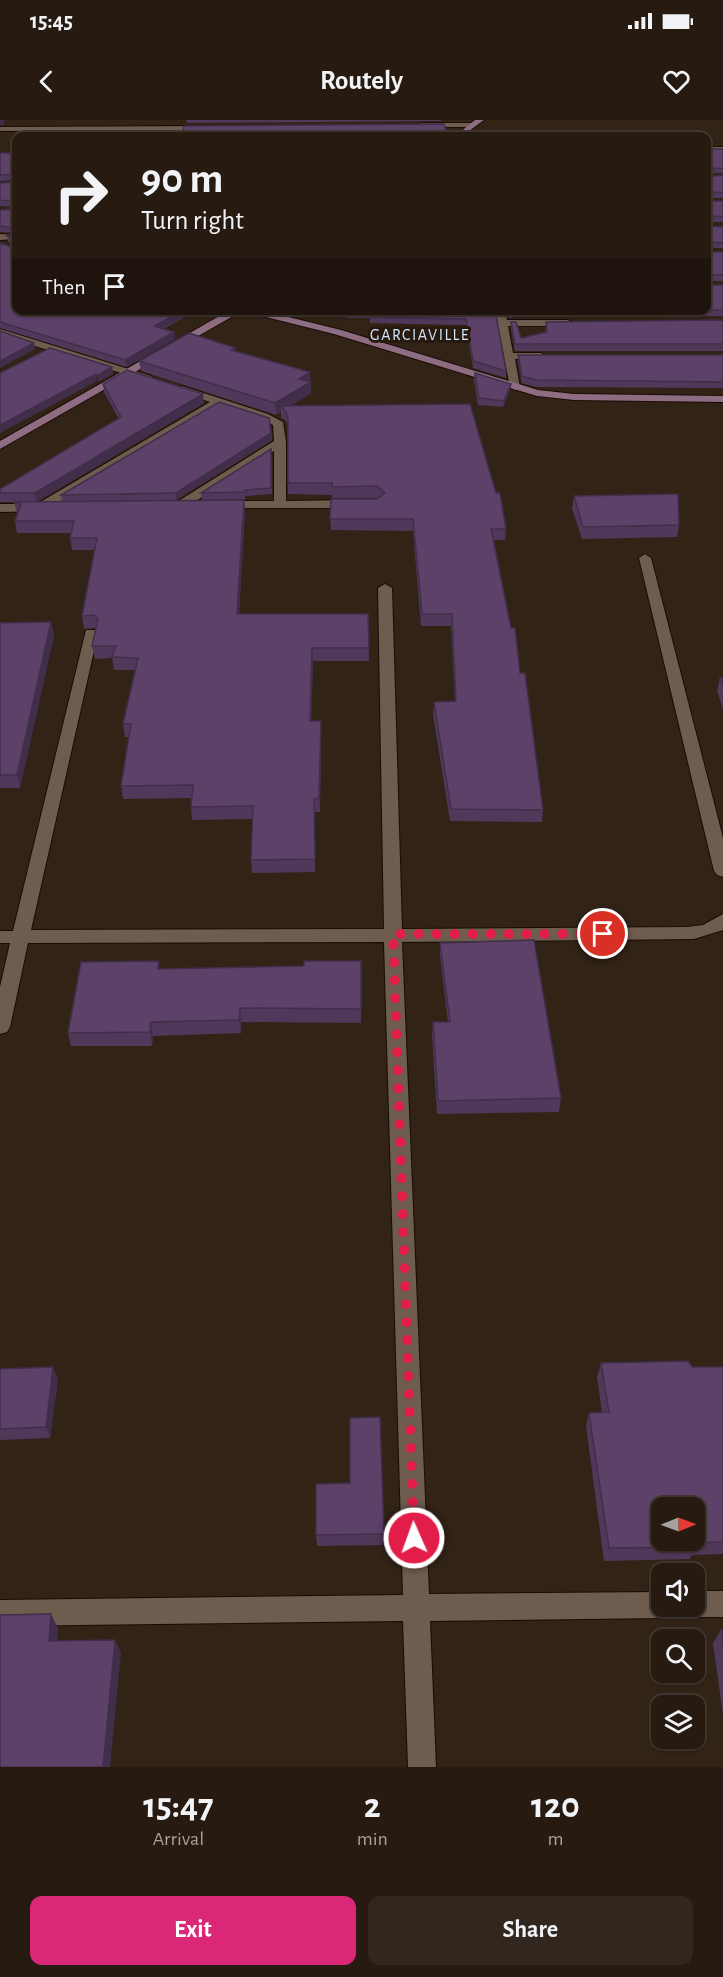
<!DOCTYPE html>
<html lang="en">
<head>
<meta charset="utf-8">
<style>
  body { margin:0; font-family:"Alegreya Sans",sans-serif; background:#32271f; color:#f1f3f6; height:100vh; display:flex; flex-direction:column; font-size:22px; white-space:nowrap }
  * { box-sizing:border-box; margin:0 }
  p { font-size:20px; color:#a4a19f }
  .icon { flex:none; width:33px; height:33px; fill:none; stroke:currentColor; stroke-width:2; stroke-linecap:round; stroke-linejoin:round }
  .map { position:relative; height:1647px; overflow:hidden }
  .side { display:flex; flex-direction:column; background:#261a11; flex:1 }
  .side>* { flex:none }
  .hud { position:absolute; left:12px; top:12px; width:699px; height:183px; border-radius:12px; box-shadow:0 2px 4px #0004,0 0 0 2px #423831; background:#261a11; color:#f1f3f6; overflow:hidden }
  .needle { width:39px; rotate:89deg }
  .buttons { position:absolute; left:651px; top:1377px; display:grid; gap:12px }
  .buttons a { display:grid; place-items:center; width:54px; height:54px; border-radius:12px; background:#261a11; box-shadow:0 2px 4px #0004,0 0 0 2px #423831; font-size:30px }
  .pin { position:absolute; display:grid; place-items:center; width:51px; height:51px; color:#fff; margin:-26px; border:3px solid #fff; border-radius:50%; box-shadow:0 2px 6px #0007 }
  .me { position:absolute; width:66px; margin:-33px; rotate:358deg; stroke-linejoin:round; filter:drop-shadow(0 0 4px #0008) }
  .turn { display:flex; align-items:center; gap:21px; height:126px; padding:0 30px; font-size:27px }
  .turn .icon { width:78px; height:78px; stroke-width:2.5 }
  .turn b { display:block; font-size:42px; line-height:51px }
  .then { display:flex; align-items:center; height:57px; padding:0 30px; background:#0003; gap:12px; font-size:22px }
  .eta { display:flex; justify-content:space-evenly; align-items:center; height:102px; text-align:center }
  .eta b { font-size:36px; font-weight:700; line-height:42px }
  .button { display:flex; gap:12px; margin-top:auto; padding:12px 30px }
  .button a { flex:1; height:69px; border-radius:12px; background:#db2777; color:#fff; font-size:24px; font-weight:700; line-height:69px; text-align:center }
  .button a+a { background:#32271f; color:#f1f3f6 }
  .status { display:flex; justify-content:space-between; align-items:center; height:42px; padding:0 30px; background:#261a11; direction:ltr }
  .status svg { height:16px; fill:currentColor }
  header { display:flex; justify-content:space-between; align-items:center; height:78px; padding:0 30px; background:#261a11; font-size:27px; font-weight:700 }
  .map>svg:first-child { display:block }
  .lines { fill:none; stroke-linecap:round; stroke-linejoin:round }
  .street-casing { stroke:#1a0c03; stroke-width:2 }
  .secondary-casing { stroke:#1a0c03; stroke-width:2 }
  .street { fill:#6e5c4f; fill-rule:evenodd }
  .secondary { fill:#8e6c82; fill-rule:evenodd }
  .wall { fill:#50385a }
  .shaded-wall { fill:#412e4a }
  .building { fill:#5d4169; stroke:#412e4a; stroke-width:1.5; fill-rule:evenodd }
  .route { stroke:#e11d48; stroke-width:10; stroke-dasharray:0 18 }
  .labels { text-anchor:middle; stroke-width:6; stroke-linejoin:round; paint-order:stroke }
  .far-neighbourhood-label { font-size:16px; letter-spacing:1.5px; fill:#cfe5fd; stroke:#28190e }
</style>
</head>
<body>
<div class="status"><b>15:45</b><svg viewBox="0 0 49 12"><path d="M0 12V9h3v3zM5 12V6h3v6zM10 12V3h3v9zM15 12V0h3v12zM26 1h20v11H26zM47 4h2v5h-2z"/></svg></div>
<header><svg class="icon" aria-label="back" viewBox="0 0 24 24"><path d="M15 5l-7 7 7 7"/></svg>Routely<svg class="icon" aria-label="heart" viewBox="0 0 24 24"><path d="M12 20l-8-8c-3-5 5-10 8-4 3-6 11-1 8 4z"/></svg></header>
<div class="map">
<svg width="723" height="1647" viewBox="0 0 723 1647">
  <rect width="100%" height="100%" fill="#322317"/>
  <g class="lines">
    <g class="street-casing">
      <g id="street">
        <path d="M421,3H473L477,5L473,7H418Z"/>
        <path d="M210,6L207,10L0,11V7Z"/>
        <rect x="706" y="27" width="17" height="4"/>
        <path d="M0,114L16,115V119L0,120Z"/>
        <path d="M495,190H505L507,200H568L573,203L568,206H508L513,233H541L546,236L541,239H515L520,267L519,269L515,270L510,267Z"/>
        <path d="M0,209L151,256L152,258L143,260L0,215Z"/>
        <path d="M182,266L268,294L283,302L286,322V381L355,380L361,384L355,388H216V382L220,381H274V331L185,388H177V382L274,321L273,305L260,298L220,285L44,391L0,392V384H37L210,282L178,271L177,269Z"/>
        <path d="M645,434L651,438L723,718V757L717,755L714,751L639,438Z"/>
        <path d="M385,464L392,468L402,809L687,807L703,805L723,794V810L694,819L402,822L429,1474L662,1472V1486H675L671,1494L662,1498L430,1501L436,1647H408L403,1501L0,1506V1480L403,1475L384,822L28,823L10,907L7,912L0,914V867L10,823H0V811H13L86,510H96L98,513L31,810L384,809L378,468Z"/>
        <path d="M694,1471H723V1497H694L685,1493L682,1486H694Z"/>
      </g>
    </g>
    <g class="secondary-casing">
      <g id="secondary">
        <path d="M475,0H484L462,16H455Z"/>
        <path d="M230,190H260L341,210L538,270L574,274L723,276V282L574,280L537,276L334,214L242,191L0,329V321Z"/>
      </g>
    </g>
    <use href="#street" class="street"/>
    <use href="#secondary" class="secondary"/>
  </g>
  <g class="wall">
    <path d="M186,0H441V1L187,3Z"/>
    <path d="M706,29H723V53L706,54Z"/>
    <path d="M0,33H16V60L0,61Z"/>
    <path d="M723,55V78H706V56L707,57Z"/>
    <path d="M16,62V113L0,112V90L15,89L16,87L0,86V63Z"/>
    <rect x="706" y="81" width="17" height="21"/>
    <path d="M706,106L723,107V128H706Z"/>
    <path d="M16,115V190H198L163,209L174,212L175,219L126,247L0,208V123L16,129V125L8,122L7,116Z"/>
    <rect x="706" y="132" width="17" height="29"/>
    <path d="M706,165H723V196L544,197L543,190H706Z"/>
    <path d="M348,190H495L506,251V258L473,248L466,205L370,203V198H348Z"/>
    <path d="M507,190H513V198H509Z"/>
    <path d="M723,200V231H515L511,208V202L521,218L545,213L546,202Z"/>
    <path d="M236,232L310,252L311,273L290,286L506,409L505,420H494L520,553L543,690L542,702L450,701L433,594L434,582L455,581L451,506H421L413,411L331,410L330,399L378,378H332V375L288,374V308L287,302L281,297V292L276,295L141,251L139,241Z"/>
    <path d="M518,235H723V268L536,267L522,263L518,241Z"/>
    <path d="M475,253L510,270L503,287L478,285L474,259Z"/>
    <path d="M103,264L204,283L36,382H0V369L119,299L104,272Z"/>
    <path d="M271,313L272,320L176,380L66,382L245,392L239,494H368L369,541H313L311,601H321V614L320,692H315V752L252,753L251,740L253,699L192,700L191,687L192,678L123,679L121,666L129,617H125L123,604L136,550H114L112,538L95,539L92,526L96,508L84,509L82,496L95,430H72L70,418L71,413H17L15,401L17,394L14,382H62L61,375Z"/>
    <path d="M271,329L272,374L245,376V379L202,380L201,373Z"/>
    <path d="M574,376L679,405L677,417L582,419L572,388Z"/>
    <path d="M51,502L54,515L20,668H0V503Z"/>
    <path d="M720,558H723V589L717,571Z"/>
    <path d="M440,823L561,978L559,992L437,994L432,916L433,902H448L440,836Z"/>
    <path d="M361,841V903L241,902V913L153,916L152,926H71L68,913L160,849L304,846Z"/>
    <path d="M601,1243L692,1247H723V1434L692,1435L690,1439L604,1441L586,1306L589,1293H602L597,1257Z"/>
    <path d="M0,1249L58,1259L50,1318L0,1320Z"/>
    <path d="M350,1363L384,1414L383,1425L317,1426L316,1415Z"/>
    <path d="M721,1510H723V1595L713,1523Z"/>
  </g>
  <g class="shaded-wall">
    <path d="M0,0H5L3,5H0Z"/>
    <path d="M185,190H198L155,212L154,206Z"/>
    <path d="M174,212L175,219L126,247L125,240Z"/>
    <path d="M34,223L35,229L0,248V241Z"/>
    <path d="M112,247L113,254L98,262L97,256Z"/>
    <path d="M310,252L311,273L284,290L281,286V292L276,295L275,283L299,259Z"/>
    <path d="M96,254L97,261L0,313V305Z"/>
    <path d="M511,264L510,270L503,287L504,281Z"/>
    <path d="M203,274L204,283L36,382L35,373Z"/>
    <path d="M271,313L272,320L176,380V373Z"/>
    <path d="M244,380L245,392L238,507L237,494Z"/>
    <path d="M51,502L54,515L20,668L17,655Z"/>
    <path d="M312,528L313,541L311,614L310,601Z"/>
    <path d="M321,601V614L320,692L319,678Z"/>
    <path d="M240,888L241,902V913L239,900Z"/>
    <path d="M151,902L153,916L152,926L150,912Z"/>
    <path d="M53,1247L58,1259L50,1318L46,1307Z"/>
    <path d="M51,1494L58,1508L56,1534L49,1521Z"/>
    <path d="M115,1520L121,1533L110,1647H103Z"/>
  </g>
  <g class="building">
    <path d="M444,4L447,16H182L184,6Z"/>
    <path d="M706,29H723V48L706,49Z"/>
    <path d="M0,33H16V56L15,54L0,55Z"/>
    <path d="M723,55V72L706,73V56L707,57Z"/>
    <path d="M16,62V82L0,80V63Z"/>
    <path d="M706,81H723V96L706,97Z"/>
    <path d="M16,82V108L0,106V90L15,89Z"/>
    <path d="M706,106L723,107V123L707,122L706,124Z"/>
    <path d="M16,115V120L7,116Z"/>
    <path d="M0,123L16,129V124V190H185L154,206L174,212L125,240L0,202Z"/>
    <path d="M706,132H723V155H707L706,157Z"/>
    <rect x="706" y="165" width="17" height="25"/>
    <path d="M348,190H495L506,251L473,241L466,199L370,197V192L348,191Z"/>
    <path d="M544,190H630L544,191Z"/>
    <path d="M723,200V224H515L511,202H516L521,218L547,212L546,202Z"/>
    <path d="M0,211L34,223L0,241Z"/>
    <path d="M189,213L236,228L231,230L310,252L299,259L311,262L275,283L139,241Z"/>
    <path d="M50,228L112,247L97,256L96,254L0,305V253Z"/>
    <path d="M518,235H723V262L536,260L522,256Z"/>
    <path d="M127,250L203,274L35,373H0V369L121,297L103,264Z"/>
    <path d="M475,253L511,264L504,281L479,278Z"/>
    <path d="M219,282L269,298L271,313L176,373L61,375Z"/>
    <path d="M470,284L496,373H500L506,409H491L511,508H515L520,553H525L543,690L451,689L434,582L456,581L452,494H422L413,399H330L331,379H377L385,373L377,366L332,367V363H288V299L286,292L281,286Z"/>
    <path d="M271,329V368L245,370V372L201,373Z"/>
    <path d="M678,374L679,405L583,407L574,376Z"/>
    <path d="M244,380L237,494H368L369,528H312L310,601H321L319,678L314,679L315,739L251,740L253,686L191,687L193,665L121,666L131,604H123L138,538L112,537L116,526H92L98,499L94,495L82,496L97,418H70L74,401H15L21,384L14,382Z"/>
    <path d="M51,502L17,655H0V503Z"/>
    <path d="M720,558H723V567Z"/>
    <path d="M534,820L561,978L438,981L433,902H450L440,823Z"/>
    <path d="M159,841L158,849L304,846V841H361V889L240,888L239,900L151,902L150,912L68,913L81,842Z"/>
    <path d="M688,1241L692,1247H723V1422L695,1423L696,1427L609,1428L589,1293L609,1292L601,1243ZM662,1388H694V1420H662Z"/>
    <path d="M53,1247L46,1307L0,1309V1249Z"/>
    <path d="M380,1297L384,1414L316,1415V1364L350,1363V1298Z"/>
    <path d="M51,1494L49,1521L115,1520L103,1647H0V1495Z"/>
    <path d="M721,1510H723V1526Z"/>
  </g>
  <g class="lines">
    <path class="route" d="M414,1418L393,814H603"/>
  </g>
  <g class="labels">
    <g class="far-neighbourhood-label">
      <text x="420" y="220">GARCIAVILLE</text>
    </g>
  </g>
</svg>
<div class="buttons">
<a><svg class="needle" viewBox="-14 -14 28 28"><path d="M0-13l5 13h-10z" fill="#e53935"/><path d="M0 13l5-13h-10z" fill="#a4a19f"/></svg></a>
<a><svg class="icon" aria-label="sound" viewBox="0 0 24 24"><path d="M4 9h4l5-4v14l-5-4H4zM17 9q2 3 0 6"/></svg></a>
<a><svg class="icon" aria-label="search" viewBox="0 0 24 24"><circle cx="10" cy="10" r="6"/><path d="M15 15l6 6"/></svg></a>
<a><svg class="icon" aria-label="layers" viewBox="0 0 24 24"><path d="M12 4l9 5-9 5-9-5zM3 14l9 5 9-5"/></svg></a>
</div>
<div class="pin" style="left:603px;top:814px;background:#d93025"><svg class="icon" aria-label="arrive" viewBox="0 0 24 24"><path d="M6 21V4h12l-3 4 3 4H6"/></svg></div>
<svg class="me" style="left:414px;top:1418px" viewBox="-20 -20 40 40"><circle r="17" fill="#e11d48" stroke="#fff" stroke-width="3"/><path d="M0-11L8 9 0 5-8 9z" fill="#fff"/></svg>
<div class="hud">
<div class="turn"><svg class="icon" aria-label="right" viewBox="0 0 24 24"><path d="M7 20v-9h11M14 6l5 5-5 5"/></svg><div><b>90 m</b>Turn right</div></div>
<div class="then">Then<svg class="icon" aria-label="arrive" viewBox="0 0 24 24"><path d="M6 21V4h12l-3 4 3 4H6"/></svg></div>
</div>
</div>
<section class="side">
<div class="eta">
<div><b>15:47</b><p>Arrival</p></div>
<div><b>2</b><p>min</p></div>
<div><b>120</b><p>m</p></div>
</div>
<div class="button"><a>Exit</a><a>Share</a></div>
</section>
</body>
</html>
